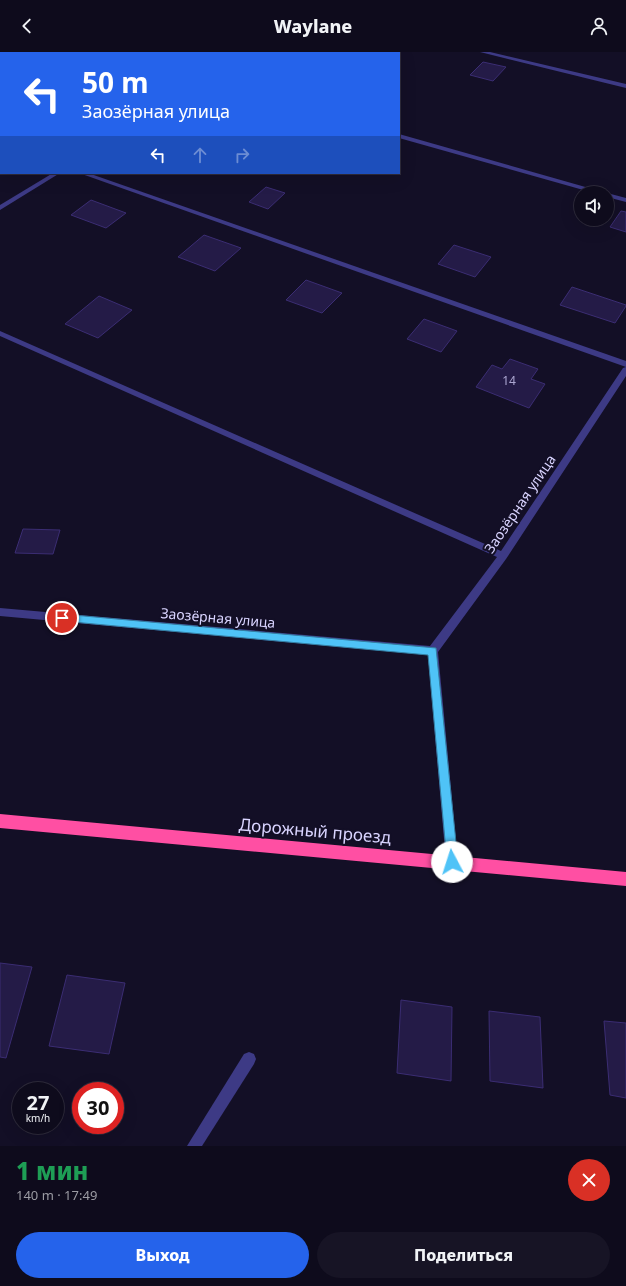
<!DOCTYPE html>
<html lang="ru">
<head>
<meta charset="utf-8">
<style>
  body { margin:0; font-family:"Noto Sans",sans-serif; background:#171425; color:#f1f3f6; height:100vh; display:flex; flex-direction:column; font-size:15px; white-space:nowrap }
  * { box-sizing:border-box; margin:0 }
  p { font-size:13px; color:#9b9ba3 }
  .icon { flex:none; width:22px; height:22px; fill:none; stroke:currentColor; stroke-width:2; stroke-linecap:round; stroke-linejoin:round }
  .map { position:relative; height:1094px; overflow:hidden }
  .details { display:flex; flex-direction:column; background:#0e0b1c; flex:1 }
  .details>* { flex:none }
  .guide { position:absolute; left:0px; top:0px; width:400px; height:122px; box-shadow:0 4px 16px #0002,0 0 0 1px #2e2b3b; background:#2563eb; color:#fff; overflow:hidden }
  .controls { position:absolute; left:574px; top:134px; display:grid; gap:8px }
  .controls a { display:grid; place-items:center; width:40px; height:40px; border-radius:50%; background:#0e0b1c; box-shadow:0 4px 16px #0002,0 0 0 1px #2e2b3b; font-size:20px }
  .speed { position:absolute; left:12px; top:1030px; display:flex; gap:8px; font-size:20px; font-weight:700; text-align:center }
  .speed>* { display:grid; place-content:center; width:52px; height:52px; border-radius:50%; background:#0e0b1c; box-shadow:0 4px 16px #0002,0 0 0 1px #2e2b3b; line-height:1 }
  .speed small { font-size:10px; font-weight:400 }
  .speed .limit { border:6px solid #d22; background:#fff; color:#111 }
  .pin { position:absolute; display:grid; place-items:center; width:34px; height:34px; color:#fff; margin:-17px; border:2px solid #fff; border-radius:50%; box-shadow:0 1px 4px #0007 }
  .me { position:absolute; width:44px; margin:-22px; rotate:355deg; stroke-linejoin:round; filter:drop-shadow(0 0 3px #0008) }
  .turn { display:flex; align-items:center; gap:14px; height:84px; padding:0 16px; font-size:18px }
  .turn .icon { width:52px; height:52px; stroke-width:2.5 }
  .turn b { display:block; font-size:28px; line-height:34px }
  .lanes { display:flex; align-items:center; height:38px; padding:0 16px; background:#0003; justify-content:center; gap:20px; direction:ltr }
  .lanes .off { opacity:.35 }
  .round { display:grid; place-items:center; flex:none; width:42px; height:42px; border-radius:21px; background:#171425 }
  .summary { display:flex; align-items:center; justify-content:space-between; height:68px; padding:0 16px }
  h1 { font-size:24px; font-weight:800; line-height:30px; color:#1e9e55 }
  .cta { display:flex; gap:8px; margin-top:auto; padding:8px 16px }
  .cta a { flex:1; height:46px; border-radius:24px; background:#2563eb; color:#fff; font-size:16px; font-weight:800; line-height:46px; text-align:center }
  .cta a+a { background:#171425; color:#f1f3f6 }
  header { display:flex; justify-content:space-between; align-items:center; height:52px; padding:0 16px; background:#0e0b1c; font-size:18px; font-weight:800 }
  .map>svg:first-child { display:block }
  .building { fill:#241b47; stroke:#3b2d73 }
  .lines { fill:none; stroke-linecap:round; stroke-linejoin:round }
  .minor { fill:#3d3a85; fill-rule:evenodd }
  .highway { fill:#ff4fa3; fill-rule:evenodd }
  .route { fill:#4fc3f7; stroke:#337fa1 }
  .labels { text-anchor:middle; stroke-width:4; stroke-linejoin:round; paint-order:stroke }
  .number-label { font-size:12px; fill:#aca6d1 }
  .street-label { font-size:14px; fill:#d9d4ff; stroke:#130f26 }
  .near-street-label { font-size:17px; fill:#d9d4ff; stroke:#130f26 }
</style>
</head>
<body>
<header><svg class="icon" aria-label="back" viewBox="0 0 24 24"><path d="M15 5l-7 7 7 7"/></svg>Waylane<svg class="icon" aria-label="person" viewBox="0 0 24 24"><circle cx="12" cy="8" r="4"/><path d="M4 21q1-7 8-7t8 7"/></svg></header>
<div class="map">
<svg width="626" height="1094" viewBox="0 0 626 1094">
  <rect width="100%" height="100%" fill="#130f26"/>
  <g class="building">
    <path d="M483,10L506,15L493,29L470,23Z"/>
    <path d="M266,135L285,141L268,157L249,150Z"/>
    <path d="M91,148L126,161L106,176L71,163Z"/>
    <path d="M621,159L626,160V180L610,175Z"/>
    <path d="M204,183L241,196L215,219L178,205Z"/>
    <path d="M454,193L491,205L475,225L438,212Z"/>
    <path d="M306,228L342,241L322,261L286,248Z"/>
    <path d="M572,235L626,253V254L615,271L560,253Z"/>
    <path d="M99,244L132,258L98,286L65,272Z"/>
    <path d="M424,267L457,279L441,300L407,287Z"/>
    <path d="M510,307L538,317L531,327L545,332L529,356L476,335L492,313L502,317Z"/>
    <path d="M23,477L60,478L53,502L15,501Z"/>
    <path d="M0,911L32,915L6,1006L0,1005Z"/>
    <path d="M67,923L125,931L109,1002L49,994Z"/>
    <path d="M401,948L452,955L451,1029L397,1021Z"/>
    <path d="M489,959L540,965L543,1036L490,1029Z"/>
    <path d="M604,969L626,971V1046L610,1043Z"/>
  </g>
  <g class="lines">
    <g class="minor">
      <path d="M261,0H268L260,1Z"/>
      <path d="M480,0H490L626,32V36Z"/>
      <path d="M399,82L603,140L604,141H594L399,86Z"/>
      <path d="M53,121H60L0,158V153Z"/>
      <path d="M79,121H88L626,309V315Z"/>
      <path d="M607,141L626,146V150L607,145Z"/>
      <path d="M0,279L501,499L623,316L626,315V324L506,507L438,600L458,810L456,814L452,816L448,814L446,810L428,603L0,564V556L430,594L497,505L0,284Z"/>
      <path d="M249,1000L254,1002L256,1007L254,1012L202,1094H187L244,1002Z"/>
    </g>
    <path class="highway" d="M0,762L626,820V834L0,776Z"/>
  </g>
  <path class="route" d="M62,562L436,596L458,810L456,814L452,815L448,814L447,810L428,603L62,569L59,568L57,566L59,563Z"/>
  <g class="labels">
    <g class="number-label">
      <text x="509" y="333">14</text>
    </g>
    <g class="street-label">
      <text transform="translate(520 452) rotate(-56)" y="5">Заозёрная улица</text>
      <text transform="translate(218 566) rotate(5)" y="5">Заозёрная улица</text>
    </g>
    <g class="near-street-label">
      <text transform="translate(315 779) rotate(5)" y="6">Дорожный проезд</text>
    </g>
  </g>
</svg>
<div class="controls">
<a><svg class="icon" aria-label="sound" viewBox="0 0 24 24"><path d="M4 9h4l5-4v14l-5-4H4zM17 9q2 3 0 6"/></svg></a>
</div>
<div class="speed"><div>27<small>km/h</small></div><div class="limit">30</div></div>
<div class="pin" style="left:62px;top:566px;background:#d93025"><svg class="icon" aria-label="arrive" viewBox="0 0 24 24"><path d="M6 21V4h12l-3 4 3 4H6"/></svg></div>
<svg class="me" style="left:452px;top:810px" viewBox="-20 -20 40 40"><circle r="19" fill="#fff"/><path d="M0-13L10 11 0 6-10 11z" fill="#4fc3f7"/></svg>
<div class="guide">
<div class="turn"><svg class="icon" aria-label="left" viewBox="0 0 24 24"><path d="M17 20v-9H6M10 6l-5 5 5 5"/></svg><div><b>50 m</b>Заозёрная улица</div></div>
<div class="lanes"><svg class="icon" aria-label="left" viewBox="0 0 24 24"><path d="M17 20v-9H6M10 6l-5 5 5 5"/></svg><svg class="icon off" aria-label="ahead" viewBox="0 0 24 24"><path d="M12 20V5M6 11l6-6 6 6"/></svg><svg class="icon off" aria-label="right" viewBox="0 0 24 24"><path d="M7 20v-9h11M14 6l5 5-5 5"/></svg></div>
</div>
</div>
<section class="details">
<div class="summary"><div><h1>1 мин</h1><p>140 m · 17:49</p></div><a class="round" style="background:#d93025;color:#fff"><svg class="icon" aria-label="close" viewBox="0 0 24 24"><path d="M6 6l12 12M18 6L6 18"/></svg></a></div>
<div class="cta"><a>Выход</a><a>Поделиться</a></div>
</section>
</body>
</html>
